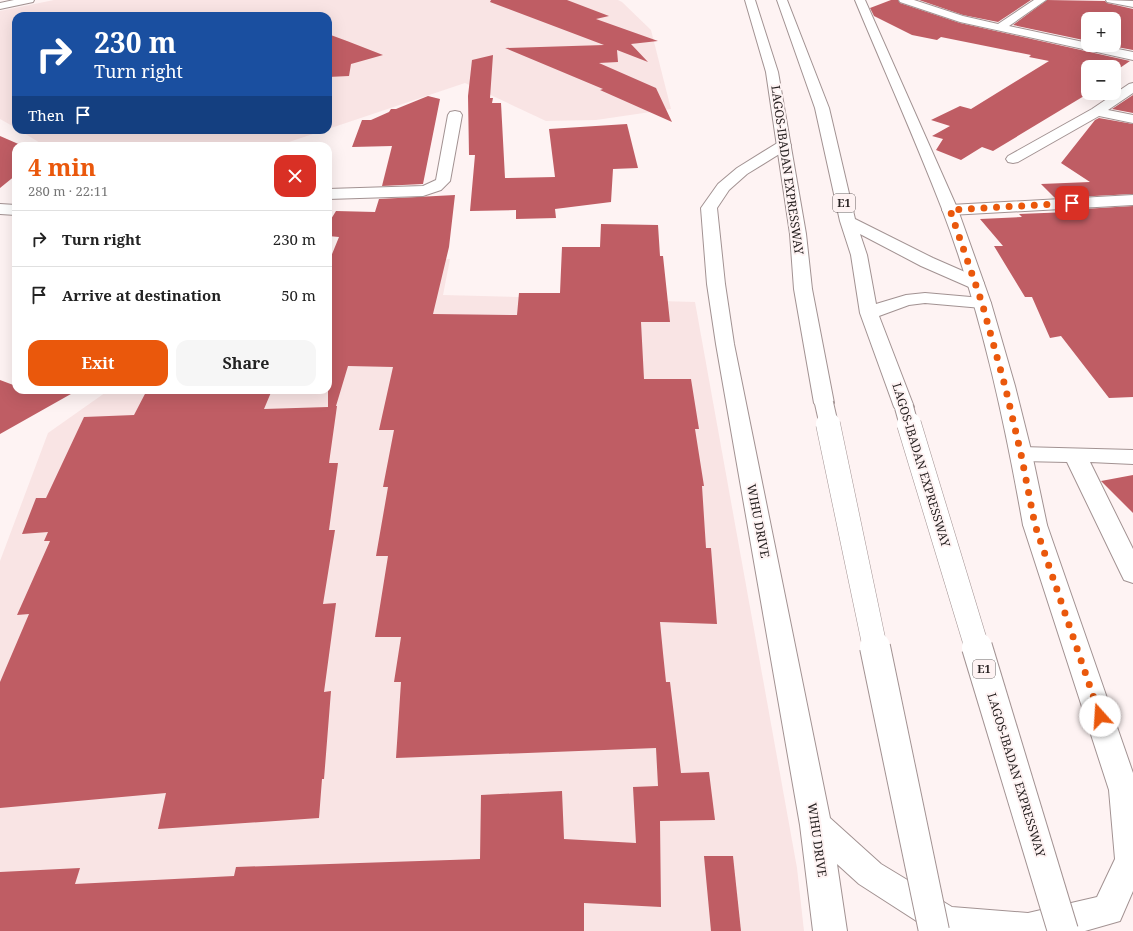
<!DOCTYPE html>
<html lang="en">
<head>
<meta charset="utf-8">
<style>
  body { margin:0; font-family:"Noto Serif",serif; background:#f6f6f6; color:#222; height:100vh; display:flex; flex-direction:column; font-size:15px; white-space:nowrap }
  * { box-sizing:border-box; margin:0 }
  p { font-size:13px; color:#767676 }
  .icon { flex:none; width:22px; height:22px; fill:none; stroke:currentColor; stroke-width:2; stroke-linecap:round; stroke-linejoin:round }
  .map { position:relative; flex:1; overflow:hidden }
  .drawer { position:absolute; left:12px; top:142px; width:320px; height:252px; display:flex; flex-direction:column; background:#fff; border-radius:12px; box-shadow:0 4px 16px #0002 }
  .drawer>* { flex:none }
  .banner { position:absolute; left:12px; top:12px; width:320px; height:122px; border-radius:12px; box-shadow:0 4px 16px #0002; background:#1a4fa0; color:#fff; overflow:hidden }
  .tools { position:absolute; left:1081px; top:12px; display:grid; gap:8px }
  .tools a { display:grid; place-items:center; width:40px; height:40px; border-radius:8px; background:#fff; box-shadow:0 4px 16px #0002; font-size:20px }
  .pin { position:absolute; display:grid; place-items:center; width:34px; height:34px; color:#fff; margin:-17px; border-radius:8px; box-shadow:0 2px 6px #0006 }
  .me { position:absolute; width:44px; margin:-22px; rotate:341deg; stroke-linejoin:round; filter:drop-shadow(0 0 3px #0008) }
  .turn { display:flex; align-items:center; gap:14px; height:84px; padding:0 16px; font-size:18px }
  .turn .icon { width:52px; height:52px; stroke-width:2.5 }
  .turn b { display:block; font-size:28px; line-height:34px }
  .then { display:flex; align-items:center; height:38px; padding:0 16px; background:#0003; gap:8px; font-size:15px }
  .round { display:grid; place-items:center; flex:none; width:42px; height:42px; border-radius:12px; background:#f6f6f6 }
  .overview { display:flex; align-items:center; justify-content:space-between; height:68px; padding:0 16px }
  h1 { font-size:24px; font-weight:700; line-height:30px; color:#ea580c }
  .action { display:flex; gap:8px; margin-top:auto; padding:8px 16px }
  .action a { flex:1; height:46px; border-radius:12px; background:#ea580c; color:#fff; font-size:16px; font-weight:700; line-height:46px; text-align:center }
  .action a+a { background:#f6f6f6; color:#222 }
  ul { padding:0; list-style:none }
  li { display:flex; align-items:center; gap:12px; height:56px; padding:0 16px; border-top:1px solid #e0e0e0 }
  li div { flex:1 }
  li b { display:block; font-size:15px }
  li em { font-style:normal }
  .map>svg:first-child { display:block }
  .built { fill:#f9e4e4 }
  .building { fill:#bf5d64 }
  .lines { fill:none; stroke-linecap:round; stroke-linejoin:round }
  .minor-casing { stroke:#a29292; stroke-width:2 }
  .tertiary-casing { stroke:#a29292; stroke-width:2 }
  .secondary-casing { stroke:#a29292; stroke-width:2 }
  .motorway-casing { stroke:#a29292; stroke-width:2 }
  .minor { fill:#fff; fill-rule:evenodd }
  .tertiary { fill:#fff; fill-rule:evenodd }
  .secondary { fill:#fff; fill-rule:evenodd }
  .motorway { fill:#fff; fill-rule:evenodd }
  .motorway-bridge-far2-casing { stroke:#a29292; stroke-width:20; stroke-linecap:butt }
  .motorway-bridge-far1-casing { stroke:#a29292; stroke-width:25; stroke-linecap:butt }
  .motorway-bridge-casing { stroke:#a29292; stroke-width:32; stroke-linecap:butt }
  .motorway-bridge-far2 { stroke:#fff; stroke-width:18 }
  .motorway-bridge-far1 { stroke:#fff; stroke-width:24 }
  .motorway-bridge { stroke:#fff; stroke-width:30 }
  .route { stroke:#ea580c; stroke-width:7; stroke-dasharray:0 12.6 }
  .labels { text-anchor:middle; stroke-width:4; stroke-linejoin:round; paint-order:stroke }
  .shield { fill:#fef3f3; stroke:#686161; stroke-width:1 }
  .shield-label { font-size:11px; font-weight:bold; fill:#282222 }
  .street-label { font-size:12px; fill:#282222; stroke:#fef3f3 }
</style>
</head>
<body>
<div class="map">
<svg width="1133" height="931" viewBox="0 0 1133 931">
  <rect width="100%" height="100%" fill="#fef3f3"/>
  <g class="built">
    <path d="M54,0H618L622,2L651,30L671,109L596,120L546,121L465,83L328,129V16H16V128L0,119V11Z"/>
    <path d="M19,130H325L277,146H45Z"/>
    <path d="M328,255L450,259L443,295L695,302L797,868L804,931H0V561L48,433L109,390H328Z"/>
  </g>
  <g class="building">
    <path d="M491,0H567L609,16L596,19L658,41L631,44L648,62L617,50L618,62L599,63L656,88L672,122L600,90L603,89L505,48L604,45L490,2Z"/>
    <path d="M891,0H898L900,3L960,23L1130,61L1114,72V67H1088V93H1089L993,151L982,147L961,160L936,150L943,139L932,136L950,126L931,120L960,106L971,109L1049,61L1029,57L1031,55L941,37L937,40L912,35L874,16L870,8Z"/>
    <path d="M919,0H1031L998,22L963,15Z"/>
    <path d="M1047,0L1105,1L1107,3L1133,9V50L1106,45H1114V19H1088V41L1013,25Z"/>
    <path d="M328,34L347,41L383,55L351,64L349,76L328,77Z"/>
    <path d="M493,55L490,98H493L492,103H501L505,178L555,177L549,129L627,124L638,168L613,169L611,202L555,209L556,218L516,219V210L470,211L475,155H469L468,96L472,60Z"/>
    <path d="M1133,95V113L1112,109Z"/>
    <path d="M428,96L440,99L423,184L382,186L392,146L352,147L362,120H371L389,112L391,109H396Z"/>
    <path d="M1099,118L1133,124V194L1055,198L1041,184L1090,182L1061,163L1095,120Z"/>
    <path d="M0,136L23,146H16V175L0,188Z"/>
    <path d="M455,195L449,247L433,314L517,315L519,293H560L562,247H600L601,224L658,225L660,256H663L670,322H641L644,379H691L699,429H695L704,486H702L706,548H711L717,624L660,622L663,653L666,682H670L681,773L709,772L715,820L660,821L661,907L584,903V931H0V872L80,868L75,884L234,876L236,867L480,859L481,795L562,791L564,839L636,843L633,787L658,786L656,748L396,758L401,682H394L401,637H375L388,556H376L388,487H383L394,430H379L393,367L348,366L336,406H337L329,463H338L329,530H335L323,604L336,603L324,692L331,691L324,779H322L319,818L158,829L166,793L0,808V682L29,614L17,615L50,541H44L48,532L22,534L36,498H46L84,417L134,415L147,390H272L264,409L328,407V264L339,237L328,236V224L336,211L375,212L379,199Z"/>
    <path d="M1133,206V397L1109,398L1061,336L1050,338L1032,297H1025L994,246H1003L980,219L1022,217L1019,214L1069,212L1067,210Z"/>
    <path d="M0,380L16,386V390H78L0,434Z"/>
    <path d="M1133,475V513L1101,481Z"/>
    <path d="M704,856H733L741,931H711Z"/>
  </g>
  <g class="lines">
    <g class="minor-casing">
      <g id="minor">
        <path d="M899,0H914L963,16L998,24L1034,0H1046L1009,26L1088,43V45H1098L1133,52V60L960,22L900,2Z"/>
        <path d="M1106,0L1133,1V7L1107,2Z"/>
        <path d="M1133,83V93L1108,110L1133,115V123L1099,116L1018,162L1013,163L1008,162L1006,159L1008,156L1092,109L1129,84Z"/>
        <path d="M455,111L460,112L462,115L450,181L441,190L423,196L328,199V189L423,186L436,180L448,115L450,112Z"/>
        <path d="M784,141L789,142L791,145L789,148L747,174L729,190L717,208L725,284L734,344L830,818L881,864L952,907L1028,913L1097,897L1115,859L1109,790L1023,525L1027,520L1035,517L1043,520L1047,525L1133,773V891L1120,921L1085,931H932L859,884L837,864L847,931H813L800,825L716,344L707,284L701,208L718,184L737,168L779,142Z"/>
        <path d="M1133,195V205L950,215L944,213L942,210L944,207L950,205Z"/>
        <path d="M0,204L16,205V215L0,214Z"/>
        <path d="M1021,447L1133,450V464L1090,462L1133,549V583L1124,580L1121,574L1067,462L1021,461L1013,459L1010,454L1013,449Z"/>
      </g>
    </g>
    <g class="tertiary-casing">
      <path id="tertiary" d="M14,0H34L33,2L0,9V3Z"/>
    </g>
    <g class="secondary-casing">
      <path id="secondary" d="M855,0H865L958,210L991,303L1015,386L1032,454L1047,525L1043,530L1035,533L1027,530L1023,525C1004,418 981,311 942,209C915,139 884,70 855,0Z"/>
    </g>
    <g class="motorway-casing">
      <g id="motorway">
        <path d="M745,0H755L778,72L806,234L812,289L834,403L831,407L824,409L817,407L814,403L794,289L790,234L766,72Z"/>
        <path d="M777,0H787L829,108L855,219L933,258L981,279L984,283L981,287L975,288L969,287L921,266L860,234L867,255L876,304L906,295L925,293L982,298L988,299L991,303L988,307L982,308L925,303L909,305L879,316L914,407L911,411L904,413L897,411L894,407L860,313L851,255L840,221L815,108Z"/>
      </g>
    </g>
    <use href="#minor" class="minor"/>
    <use href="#tertiary" class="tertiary"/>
    <use href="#secondary" class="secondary"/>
    <use href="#motorway" class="motorway"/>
    <g class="motorway-bridge-far2-casing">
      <g id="motorway-bridge-far2">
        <path d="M824,403L829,425"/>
        <path d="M904,407L909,425"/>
      </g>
    </g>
    <g class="motorway-bridge-far1-casing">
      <g id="motorway-bridge-far1">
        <path d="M828,424L875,648"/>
        <path d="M909,424L977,648"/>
      </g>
    </g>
    <g class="motorway-bridge-casing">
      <g id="motorway-bridge">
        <path d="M875,647L934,931"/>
        <path d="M977,647L1063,931"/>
      </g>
    </g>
    <use href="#motorway-bridge-far2" class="motorway-bridge-far2"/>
    <use href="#motorway-bridge-far1" class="motorway-bridge-far1"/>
    <use href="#motorway-bridge" class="motorway-bridge"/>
  </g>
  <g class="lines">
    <path class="route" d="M1072,203L950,210L982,303L1005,386L1021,454L1035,525L1100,716"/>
  </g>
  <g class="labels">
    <g class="shield">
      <rect x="833" y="194" width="22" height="18" rx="3"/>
      <rect x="973" y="660" width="22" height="18" rx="3"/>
    </g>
    <g class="shield-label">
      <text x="844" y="207">E1</text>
      <text x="984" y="673">E1</text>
    </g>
    <g class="street-label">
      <text transform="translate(787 170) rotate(82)" y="4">LAGOS-IBADAN EXPRESSWAY</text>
      <text transform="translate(921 465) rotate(73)" y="4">LAGOS-IBADAN EXPRESSWAY</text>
      <text transform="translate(758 521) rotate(79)" y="4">WIHU DRIVE</text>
      <text transform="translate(1016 775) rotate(73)" y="4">LAGOS-IBADAN EXPRESSWAY</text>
      <text transform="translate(817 840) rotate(82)" y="4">WIHU DRIVE</text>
    </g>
  </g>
</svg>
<div class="tools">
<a>+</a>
<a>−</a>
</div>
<div class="pin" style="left:1072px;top:203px;background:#d93025"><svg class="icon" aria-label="arrive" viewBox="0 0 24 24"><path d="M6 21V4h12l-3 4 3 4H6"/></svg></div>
<svg class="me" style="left:1100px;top:716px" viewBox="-20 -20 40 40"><circle r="19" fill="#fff"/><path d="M0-13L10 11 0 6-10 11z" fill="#ea580c"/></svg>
<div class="banner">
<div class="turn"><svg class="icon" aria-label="right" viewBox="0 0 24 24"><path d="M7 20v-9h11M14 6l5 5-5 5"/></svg><div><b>230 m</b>Turn right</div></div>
<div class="then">Then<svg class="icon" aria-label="arrive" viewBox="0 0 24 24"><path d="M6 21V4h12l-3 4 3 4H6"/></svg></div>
</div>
<section class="drawer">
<div class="overview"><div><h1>4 min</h1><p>280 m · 22:11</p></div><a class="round" style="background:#d93025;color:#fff"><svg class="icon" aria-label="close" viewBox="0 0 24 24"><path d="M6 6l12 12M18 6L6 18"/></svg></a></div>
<ul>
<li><svg class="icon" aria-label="right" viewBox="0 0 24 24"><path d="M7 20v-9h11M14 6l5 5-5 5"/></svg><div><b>Turn right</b></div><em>230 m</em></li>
<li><svg class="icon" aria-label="arrive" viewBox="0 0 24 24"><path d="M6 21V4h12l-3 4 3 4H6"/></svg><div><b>Arrive at destination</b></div><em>50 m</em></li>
</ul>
<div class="action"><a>Exit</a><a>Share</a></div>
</section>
</div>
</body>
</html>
